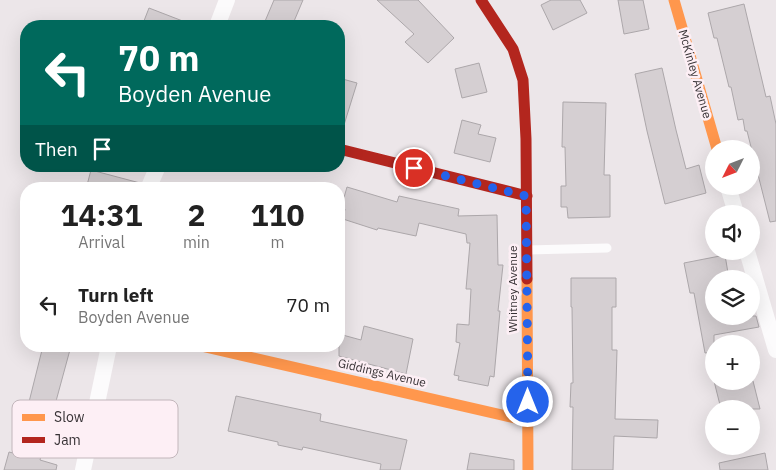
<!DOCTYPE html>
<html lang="en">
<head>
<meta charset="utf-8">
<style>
  body { margin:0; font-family:"IBM Plex Sans",sans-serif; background:#f6f6f6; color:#222; height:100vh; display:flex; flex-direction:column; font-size:19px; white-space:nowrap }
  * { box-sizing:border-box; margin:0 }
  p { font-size:16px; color:#767676 }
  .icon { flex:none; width:28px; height:28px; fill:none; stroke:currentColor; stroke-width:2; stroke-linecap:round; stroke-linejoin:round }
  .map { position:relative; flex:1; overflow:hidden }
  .drawer { position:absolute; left:20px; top:182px; width:325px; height:170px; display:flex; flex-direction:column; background:#fff; border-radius:20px; box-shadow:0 5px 20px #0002 }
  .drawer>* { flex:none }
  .hud { position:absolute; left:20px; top:20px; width:325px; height:152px; border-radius:20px; box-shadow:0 5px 20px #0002; background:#00695c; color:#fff; overflow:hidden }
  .needle { width:32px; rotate:228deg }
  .controls { position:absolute; left:705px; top:140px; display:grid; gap:10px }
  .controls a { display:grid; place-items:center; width:55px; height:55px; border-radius:50%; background:#fff; box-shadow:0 5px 20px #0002; font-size:25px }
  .pin { position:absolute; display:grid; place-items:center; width:42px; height:42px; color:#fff; margin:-21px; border:2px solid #fff; border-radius:50%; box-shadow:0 1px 5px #0007 }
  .me { position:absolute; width:55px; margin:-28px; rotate:0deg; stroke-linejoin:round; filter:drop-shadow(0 0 4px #0008) }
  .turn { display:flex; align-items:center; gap:18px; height:105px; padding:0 15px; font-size:22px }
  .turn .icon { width:65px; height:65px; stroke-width:2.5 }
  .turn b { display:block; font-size:35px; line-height:42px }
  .then { display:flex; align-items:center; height:48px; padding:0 15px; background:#0003; gap:10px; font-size:19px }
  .eta { display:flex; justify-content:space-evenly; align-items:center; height:85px; text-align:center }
  .eta b { font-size:30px; font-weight:700; line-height:35px }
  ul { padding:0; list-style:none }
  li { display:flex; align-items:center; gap:15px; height:75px; padding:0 15px }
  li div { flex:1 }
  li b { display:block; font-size:19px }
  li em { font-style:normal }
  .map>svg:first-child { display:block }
  .building { fill:#d5cfd2; stroke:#aca7aa }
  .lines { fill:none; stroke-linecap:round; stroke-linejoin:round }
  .lane { stroke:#fcfbfc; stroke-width:9 }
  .street { stroke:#fcfbfc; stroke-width:16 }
  .slow { stroke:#ff974d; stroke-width:11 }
  .jam { stroke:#b3261e; stroke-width:11 }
  .route { stroke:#2563eb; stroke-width:9; stroke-dasharray:0 16.2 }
  .labels { text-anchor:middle; stroke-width:5; stroke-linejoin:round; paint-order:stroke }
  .street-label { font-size:12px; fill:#373235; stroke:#fdeff5 }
  .key { fill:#fdeff5; stroke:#c2b6bb; stroke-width:1 }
  .key-label { font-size:14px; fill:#373235 }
</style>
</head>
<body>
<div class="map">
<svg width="776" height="470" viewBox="0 0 776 470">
  <rect width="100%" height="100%" fill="#ece6e9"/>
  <g class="building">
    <path d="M274,0H303L292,26H263Z"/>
    <path d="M377,0H418L454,38L428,63L405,42L414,34Z"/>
    <path d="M551,0H580L587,13L553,30L541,5Z"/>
    <path d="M618,0H643L649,29L624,34Z"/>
    <path d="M744,4L766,97L770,96L776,124V221L770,222L747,131H745L743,119L738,120L731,87H729L717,38H714L708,13Z"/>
    <path d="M149,8L193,25V26H142Z"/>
    <path d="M479,63L487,92L462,98L455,69Z"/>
    <path d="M662,68L676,130L686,169L699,165L706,193L665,204L647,131L635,74Z"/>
    <path d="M339,78L357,83L343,128H339Z"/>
    <path d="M563,102L606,103L604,175H610V217L568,218L567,207H561V186H566L565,147H562Z"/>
    <path d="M462,120L481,125L478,134L496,138L490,162L454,153Z"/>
    <path d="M91,170L140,183L138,189H86Z"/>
    <path d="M347,187L397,202L399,196L459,209L458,216L497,215L498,265H503L498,311H500L494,377L490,376L488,386L458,380L459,376L454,375L460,343L456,342L457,324L469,325L471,289H466L470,243H467L466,234L419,223L416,236L378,228L377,230L343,219L345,209L341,208Z"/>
    <path d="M725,255L729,279H714V316H756L759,327L714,335V352L705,353L694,293H690L684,263Z"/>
    <path d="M571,278H616V307H612V350H617L615,419L658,420L657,438L614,436L613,470H572L573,407H570L571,383H573L572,307H571Z"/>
    <path d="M364,326L413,339L406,374L339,356V334L361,340Z"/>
    <path d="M43,346H71L40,460L57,465L56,470H4L9,452L21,455L29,423L17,420L21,404L28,406Z"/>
    <path d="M714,381H753L760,409H721Z"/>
    <path d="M236,396L321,414L320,421L407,440L400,470H380L381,464L303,447L302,450L278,445V442L228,431Z"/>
    <path d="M470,453L514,460V470H467Z"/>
    <path d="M765,453L768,470H720L719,463Z"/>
  </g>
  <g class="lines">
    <path class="lane" d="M527,250L607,248"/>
    <g class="street">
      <path d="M217,26L227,0"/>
      <path d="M728,186L736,214"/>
      <path d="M148,189L158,166"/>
      <path d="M747,251L776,350"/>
      <path d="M83,470L109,346"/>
    </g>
    <g class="slow">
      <path d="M674,0L717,149"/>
      <path d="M527,279L528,470"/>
      <path d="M201,346L528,421"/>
    </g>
    <g class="jam">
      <path d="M481,0L513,49L523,80L526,139L527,279"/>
      <path d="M339,149L527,196"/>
    </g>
  </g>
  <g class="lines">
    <path class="route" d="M414,168L526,196L528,402"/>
  </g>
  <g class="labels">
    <g class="street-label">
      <text transform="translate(695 74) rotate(74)" y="4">McKinley Avenue</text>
      <text transform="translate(513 289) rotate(-90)" y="4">Whitney Avenue</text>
      <text transform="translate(382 373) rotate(13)" y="4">Giddings Avenue</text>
    </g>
  </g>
  <rect x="12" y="400" width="166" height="58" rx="8" class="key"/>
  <rect x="22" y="414" width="23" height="7" fill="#ff974d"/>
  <rect x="22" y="437" width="23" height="6" fill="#b3261e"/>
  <g class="key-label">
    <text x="54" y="422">Slow</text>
    <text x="54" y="445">Jam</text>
  </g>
</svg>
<div class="controls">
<a><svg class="needle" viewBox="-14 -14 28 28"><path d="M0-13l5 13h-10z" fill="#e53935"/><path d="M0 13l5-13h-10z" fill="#767676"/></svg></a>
<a><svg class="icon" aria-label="sound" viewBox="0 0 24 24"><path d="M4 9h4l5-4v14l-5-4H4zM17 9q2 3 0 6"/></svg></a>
<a><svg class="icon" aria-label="layers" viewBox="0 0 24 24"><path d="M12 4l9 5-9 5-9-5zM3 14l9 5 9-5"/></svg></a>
<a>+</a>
<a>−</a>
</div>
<div class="pin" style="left:414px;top:168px;background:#d93025"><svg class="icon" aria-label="arrive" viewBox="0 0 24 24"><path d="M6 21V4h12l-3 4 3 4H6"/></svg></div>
<svg class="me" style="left:528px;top:402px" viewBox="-20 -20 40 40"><circle r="17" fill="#2563eb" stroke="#fff" stroke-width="3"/><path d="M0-11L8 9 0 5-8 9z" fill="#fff"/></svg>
<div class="hud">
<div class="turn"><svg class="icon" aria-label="left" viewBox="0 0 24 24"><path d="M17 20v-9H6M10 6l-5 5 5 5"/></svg><div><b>70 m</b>Boyden Avenue</div></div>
<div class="then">Then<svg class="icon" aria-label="arrive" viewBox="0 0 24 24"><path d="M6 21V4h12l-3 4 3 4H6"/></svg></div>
</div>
<section class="drawer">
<div class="eta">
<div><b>14:31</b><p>Arrival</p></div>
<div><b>2</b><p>min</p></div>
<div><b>110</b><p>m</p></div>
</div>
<ul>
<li><svg class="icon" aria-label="left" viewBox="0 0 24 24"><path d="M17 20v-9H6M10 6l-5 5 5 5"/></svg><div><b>Turn left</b><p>Boyden Avenue</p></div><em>70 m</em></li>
</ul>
</section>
</div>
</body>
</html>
